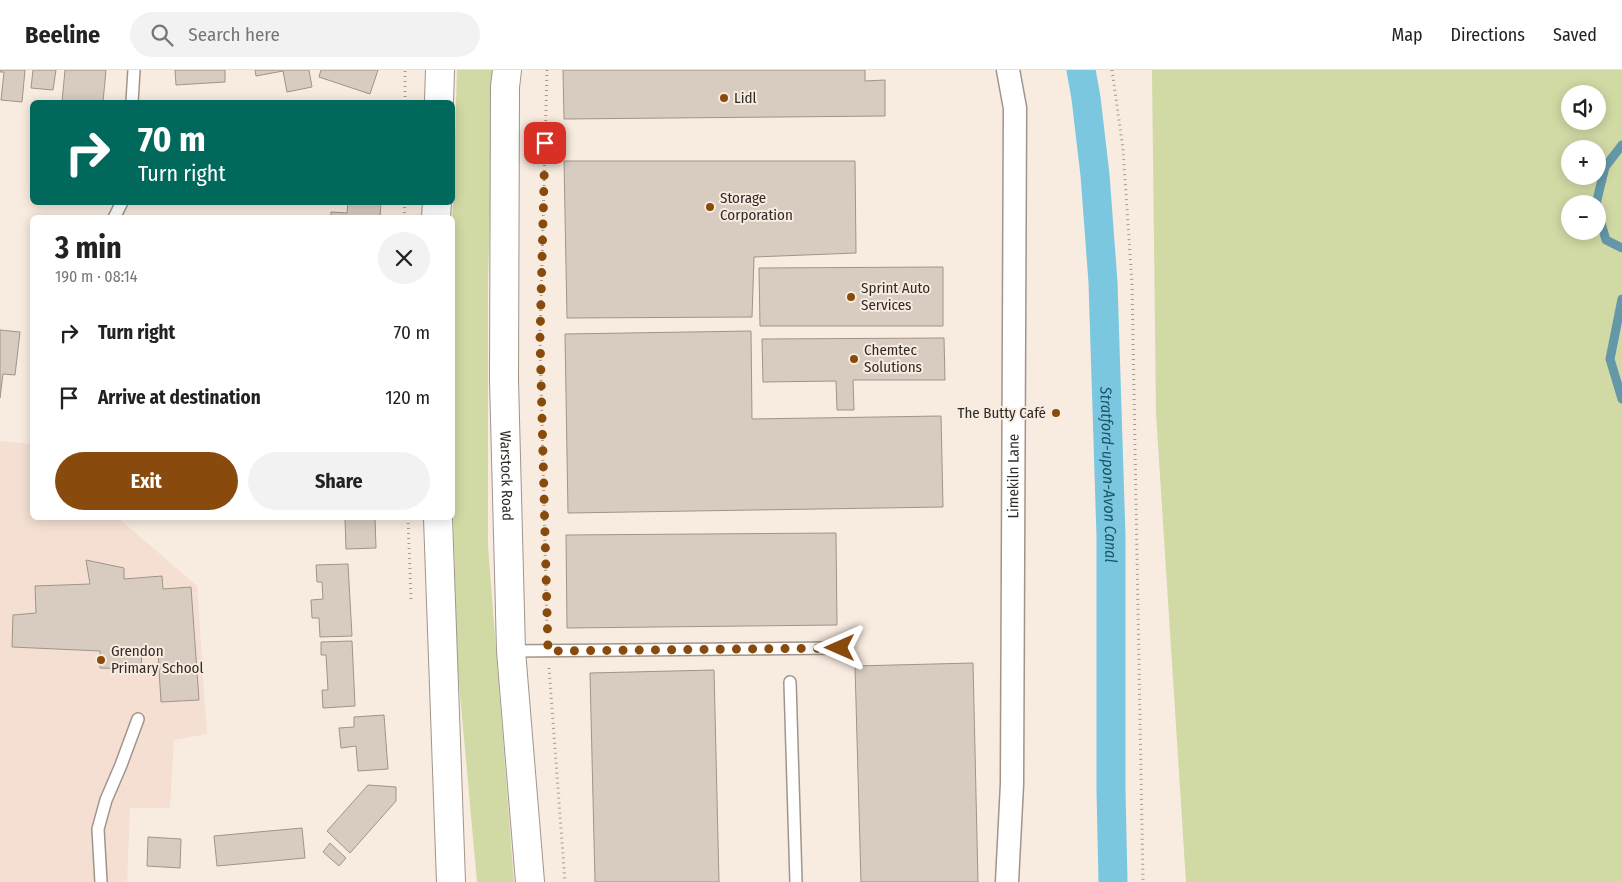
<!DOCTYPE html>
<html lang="en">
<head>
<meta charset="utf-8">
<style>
  body { margin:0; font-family:"Fira Sans Condensed",sans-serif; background:#f2f2f2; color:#222; height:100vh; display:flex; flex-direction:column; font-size:19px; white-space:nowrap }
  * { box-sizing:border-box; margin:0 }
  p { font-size:16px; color:#767676 }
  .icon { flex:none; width:28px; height:28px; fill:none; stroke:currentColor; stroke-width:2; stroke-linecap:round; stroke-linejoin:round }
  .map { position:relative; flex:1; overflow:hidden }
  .panel { position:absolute; left:30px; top:145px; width:425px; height:305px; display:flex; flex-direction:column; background:#fff; border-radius:8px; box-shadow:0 2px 12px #0003 }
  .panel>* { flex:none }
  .top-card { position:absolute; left:30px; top:30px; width:425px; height:105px; border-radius:8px; box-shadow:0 2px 12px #0003; background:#00695c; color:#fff; overflow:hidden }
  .buttons { position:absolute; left:1561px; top:15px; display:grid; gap:10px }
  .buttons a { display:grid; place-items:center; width:45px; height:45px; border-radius:50%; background:#fff; box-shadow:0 2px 12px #0003; font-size:25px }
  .pin { position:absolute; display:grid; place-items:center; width:42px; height:42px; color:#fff; margin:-21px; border-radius:10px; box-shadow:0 2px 8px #0006 }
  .me { position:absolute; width:55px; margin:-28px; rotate:270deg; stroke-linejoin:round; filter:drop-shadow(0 0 4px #0008) }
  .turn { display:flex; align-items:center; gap:18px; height:105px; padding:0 25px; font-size:22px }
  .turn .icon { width:65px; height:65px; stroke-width:2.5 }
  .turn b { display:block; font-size:35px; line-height:42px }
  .round { display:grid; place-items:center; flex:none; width:52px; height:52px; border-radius:26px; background:#f2f2f2 }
  .overview { display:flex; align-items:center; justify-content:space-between; height:85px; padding:0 25px }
  h1 { font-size:30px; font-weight:700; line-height:38px }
  .primary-button { display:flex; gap:10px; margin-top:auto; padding:10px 25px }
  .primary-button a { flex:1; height:58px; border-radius:30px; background:#894b0d; color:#fff; font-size:20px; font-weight:700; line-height:58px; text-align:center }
  .primary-button a+a { background:#f2f2f2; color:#222 }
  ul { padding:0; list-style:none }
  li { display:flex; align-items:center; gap:15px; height:65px; padding:0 25px }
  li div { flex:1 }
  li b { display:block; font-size:19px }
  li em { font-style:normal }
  header { display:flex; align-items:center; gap:30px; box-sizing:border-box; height:70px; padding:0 25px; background:#fff; border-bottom:1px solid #e0e0e0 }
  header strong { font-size:24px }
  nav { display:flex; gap:28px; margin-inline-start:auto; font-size:18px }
  .search { width:350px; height:45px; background:#f2f2f2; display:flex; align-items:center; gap:12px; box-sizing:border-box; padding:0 18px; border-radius:28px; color:#767676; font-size:19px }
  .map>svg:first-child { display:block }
  .education { fill:#f5dfd2 }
  .green { fill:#d1d9a4; fill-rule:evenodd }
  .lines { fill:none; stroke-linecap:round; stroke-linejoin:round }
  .stream { stroke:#6498a8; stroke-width:9 }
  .canal { stroke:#7bc7df; stroke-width:29 }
  .building { fill:#d8cbc0; stroke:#a09489 }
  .service-casing { stroke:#a1958b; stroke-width:14 }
  .minor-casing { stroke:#a1958b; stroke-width:25 }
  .tertiary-casing { stroke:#a1958b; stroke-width:30 }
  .path { stroke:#a59b93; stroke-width:3; stroke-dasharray:1 4; stroke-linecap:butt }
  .service { stroke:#fff; stroke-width:11 }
  .minor { stroke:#fff; stroke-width:22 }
  .tertiary { stroke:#fff; stroke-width:28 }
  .route { stroke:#894b0d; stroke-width:9; stroke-dasharray:0 16.2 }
  .poi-dot { fill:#894b0d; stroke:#f8ebe0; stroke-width:2 }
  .labels { text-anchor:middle; stroke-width:4; stroke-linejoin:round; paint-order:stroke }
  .poi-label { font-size:15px; fill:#302b27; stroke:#f8ebe0; text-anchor:start }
  .street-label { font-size:15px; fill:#302b27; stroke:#f8ebe0 }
  .water-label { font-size:16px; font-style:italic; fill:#175667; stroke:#f8ebe0 }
</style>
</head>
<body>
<header>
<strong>Beeline</strong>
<div class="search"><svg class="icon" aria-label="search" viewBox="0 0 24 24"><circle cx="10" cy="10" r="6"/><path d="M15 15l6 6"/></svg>Search here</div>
<nav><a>Map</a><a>Directions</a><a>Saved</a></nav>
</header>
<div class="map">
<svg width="1622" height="812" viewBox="0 0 1622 812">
  <rect width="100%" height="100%" fill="#f8ebe0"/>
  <path class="education" d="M0,371L32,374V448H118L197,516L207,664L174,670L170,738H130L127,812H0Z"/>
  <g class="green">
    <path d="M457,0H494L488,210V476L514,812H477L457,591L452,392V165Z"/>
    <path d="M1152,0H1622V812H1186L1156,343ZM1570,24H1598V51H1570ZM1570,79H1598V106H1570ZM1570,134H1598V161H1570Z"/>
  </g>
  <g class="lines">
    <g class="stream">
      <path d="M1596,134L1605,97L1622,75"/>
      <path d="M1598,143L1606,170L1622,178"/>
      <path d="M1622,229L1610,289L1622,329"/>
    </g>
    <path class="canal" id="s1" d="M1081,0L1086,28L1095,105L1103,212L1111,466V720L1113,812"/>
  </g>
  <g class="building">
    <path d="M0,0H25L22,32L1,30L4,2H0Z"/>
    <path d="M33,0H56L53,20L31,18Z"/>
    <path d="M65,0H106L103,32H62Z"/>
    <path d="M175,0H225V12L176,15Z"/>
    <path d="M255,0H309L312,17L287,22L283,1L256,6Z"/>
    <path d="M321,0H378L370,24L319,7Z"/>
    <path d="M563,0H865V11L885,10V46L564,49Z"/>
    <path d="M564,91H855L856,183L754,187L752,247L567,248Z"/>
    <path d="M348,132H381L380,148H331V142L347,143Z"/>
    <path d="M943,197V256H760L759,198Z"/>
    <path d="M0,260L20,262L15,305L3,304L0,328Z"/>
    <path d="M751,261L752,349L941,346L943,437L568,443L565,264Z"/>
    <path d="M944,268L945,310H853L854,340H837L836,311L763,312L762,269Z"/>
    <path d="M345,448H375L376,478L346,479Z"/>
    <path d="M836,463L837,555L567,558L566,465Z"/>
    <path d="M86,490L124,498V509L162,506L163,519L191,517L199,630L161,632L158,583L142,582L141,599L100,598V581L12,577L13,545L36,543L35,516L90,514Z"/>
    <path d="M348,494L352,566L320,567L319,548H312L311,530L323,529L322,512H317L316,495Z"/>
    <path d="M352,571L355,636L323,638L322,620H328L326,585H321V572Z"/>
    <path d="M973,593L978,812H861L855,596Z"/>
    <path d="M714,600L719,812H595L590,603Z"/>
    <path d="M384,645L388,699L358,701L356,676L341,678L339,658L354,657V647Z"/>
    <path d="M368,715L396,717V731L350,783L327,761Z"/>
    <path d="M302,758L305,788L217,796L214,766Z"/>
    <path d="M148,767L181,769L180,798L147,796Z"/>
    <path d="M330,773L346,788L339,796L323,782Z"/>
  </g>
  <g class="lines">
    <g class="service-casing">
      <g id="service">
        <path d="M132,32L134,0"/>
        <path d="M114,148L122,132"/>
        <path d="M511,581L840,578"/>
        <path d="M790,612L796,812"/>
        <path d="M101,812L98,759L106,730L121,695L138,649"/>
      </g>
    </g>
    <g class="minor-casing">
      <g id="minor">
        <path id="s2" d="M1007,812L1012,714L1015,38L1008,0"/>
      </g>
    </g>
    <g class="tertiary-casing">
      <g id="tertiary">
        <path id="s3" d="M507,0L505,17L504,310L511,581L530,812"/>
        <path d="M439,32L440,0"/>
        <path d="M436,148L437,132"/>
        <path d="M438,448L451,812"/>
      </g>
    </g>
    <g class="path">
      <path d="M547,0L540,268L547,562"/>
      <path d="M1112,0L1123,79L1132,214L1143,812"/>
      <path d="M405,32V0"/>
      <path d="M404,148L405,132"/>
      <path d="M408,448L411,529"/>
      <path d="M549,598L565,812"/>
    </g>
    <use href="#service" class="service"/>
    <use href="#minor" class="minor"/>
    <use href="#tertiary" class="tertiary"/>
  </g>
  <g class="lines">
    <path class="route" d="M545,73L540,268L548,581L840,578"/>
  </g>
  <g class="poi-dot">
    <circle cx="724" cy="28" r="5"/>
    <circle cx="710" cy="137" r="5"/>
    <circle cx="851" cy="227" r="5"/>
    <circle cx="854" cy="289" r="5"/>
    <circle cx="1056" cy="343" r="5"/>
    <circle cx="101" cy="590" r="5"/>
  </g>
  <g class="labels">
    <g class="poi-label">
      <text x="734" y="33">Lidl</text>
      <text x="720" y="133">Storage<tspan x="720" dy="17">Corporation</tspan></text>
      <text x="861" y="223">Sprint Auto<tspan x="861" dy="17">Services</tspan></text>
      <text x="864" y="285">Chemtec<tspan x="864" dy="17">Solutions</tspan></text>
      <text x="1046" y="348" text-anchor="end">The Butty Café</text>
      <text x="111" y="586">Grendon<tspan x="111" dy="17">Primary School</tspan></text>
    </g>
    <g class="street-label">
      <text dy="5" stroke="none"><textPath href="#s3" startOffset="406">Warstock Road</textPath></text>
      <text dy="5" stroke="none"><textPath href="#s2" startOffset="406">Limekiln Lane</textPath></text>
    </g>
    <g class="water-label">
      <text dy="6" stroke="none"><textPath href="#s1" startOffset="406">Stratford-upon-Avon Canal</textPath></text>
    </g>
  </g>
</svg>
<div class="buttons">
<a><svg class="icon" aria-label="sound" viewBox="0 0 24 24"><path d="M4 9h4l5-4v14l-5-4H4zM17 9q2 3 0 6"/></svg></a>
<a>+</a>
<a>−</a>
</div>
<div class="pin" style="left:545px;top:73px;background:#d93025"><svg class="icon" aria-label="arrive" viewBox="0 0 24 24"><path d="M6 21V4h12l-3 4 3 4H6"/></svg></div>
<svg class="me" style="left:840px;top:578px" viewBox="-20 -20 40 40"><path d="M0-17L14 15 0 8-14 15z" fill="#894b0d" stroke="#fff" stroke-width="4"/></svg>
<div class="top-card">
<div class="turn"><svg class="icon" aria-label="right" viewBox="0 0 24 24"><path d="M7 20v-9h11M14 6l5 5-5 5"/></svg><div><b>70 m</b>Turn right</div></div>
</div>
<section class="panel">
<div class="overview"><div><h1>3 min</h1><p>190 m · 08:14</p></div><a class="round"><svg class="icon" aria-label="close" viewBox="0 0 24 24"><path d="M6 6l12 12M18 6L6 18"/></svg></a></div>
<ul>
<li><svg class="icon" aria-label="right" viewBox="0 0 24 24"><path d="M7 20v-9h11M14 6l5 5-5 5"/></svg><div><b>Turn right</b></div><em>70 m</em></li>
<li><svg class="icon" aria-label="arrive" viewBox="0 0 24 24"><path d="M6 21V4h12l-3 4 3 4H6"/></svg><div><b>Arrive at destination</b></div><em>120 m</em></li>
</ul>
<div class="primary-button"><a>Exit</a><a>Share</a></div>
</section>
</div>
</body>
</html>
